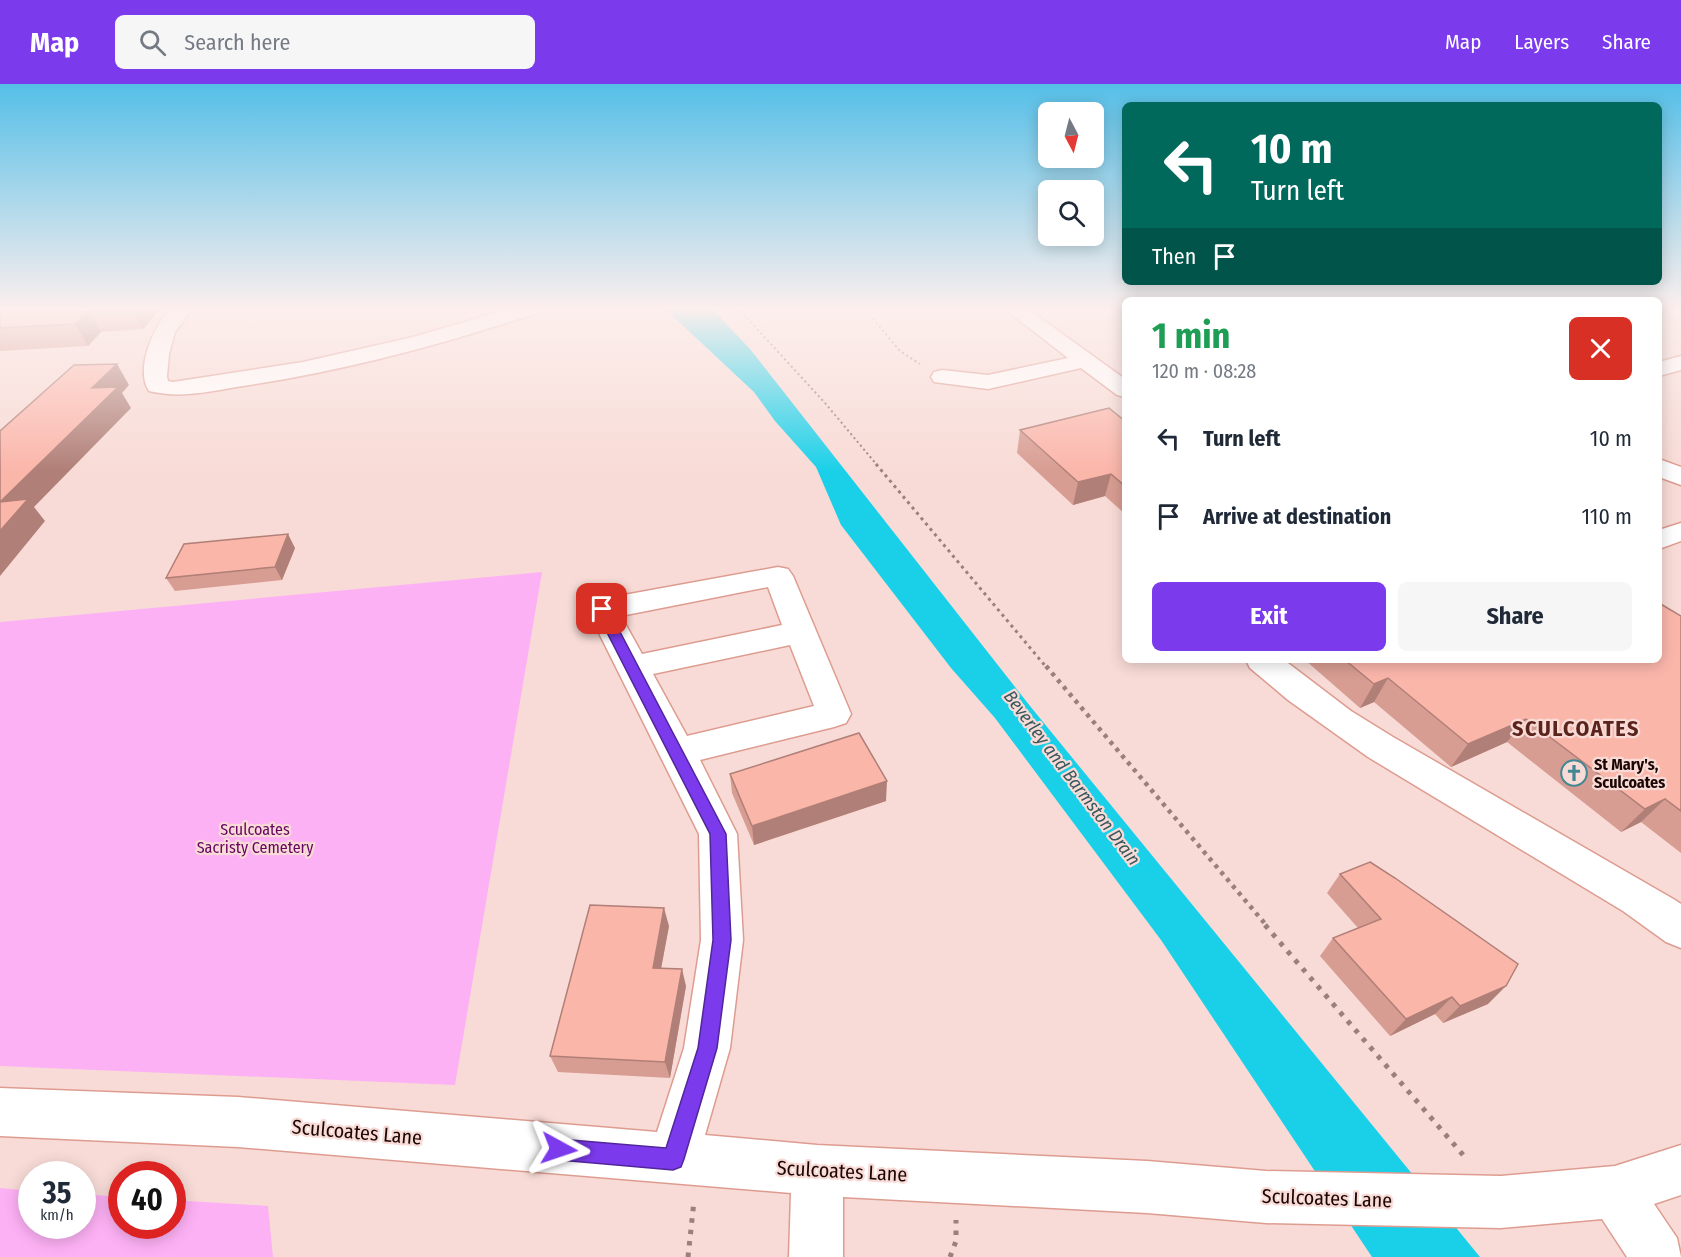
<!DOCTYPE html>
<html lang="en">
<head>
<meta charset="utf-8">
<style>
  body { margin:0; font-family:"Fira Sans Condensed",sans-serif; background:#f6f6f7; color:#1f2937; height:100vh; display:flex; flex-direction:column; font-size:22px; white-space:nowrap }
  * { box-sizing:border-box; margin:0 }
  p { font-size:20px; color:#747a83 }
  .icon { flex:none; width:33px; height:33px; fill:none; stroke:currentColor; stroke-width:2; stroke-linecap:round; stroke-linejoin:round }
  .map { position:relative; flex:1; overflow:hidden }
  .side { position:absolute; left:1122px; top:213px; width:540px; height:366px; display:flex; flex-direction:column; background:#fff; border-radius:9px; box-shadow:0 3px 15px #0003 }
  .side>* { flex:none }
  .banner { position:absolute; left:1122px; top:18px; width:540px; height:183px; border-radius:9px; box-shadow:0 3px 15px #0003; background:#00695c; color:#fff; overflow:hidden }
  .needle { width:39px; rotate:173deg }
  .fabs { position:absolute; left:1038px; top:18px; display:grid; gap:12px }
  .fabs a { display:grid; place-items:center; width:66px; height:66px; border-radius:9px; background:#fff; box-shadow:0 3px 15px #0003; font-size:30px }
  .speed { position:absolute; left:18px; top:1077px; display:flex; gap:12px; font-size:30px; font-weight:700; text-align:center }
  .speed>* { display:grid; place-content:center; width:78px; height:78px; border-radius:50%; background:#fff; box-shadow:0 3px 15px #0003; line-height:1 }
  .speed small { font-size:15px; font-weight:400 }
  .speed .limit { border:9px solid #d22; background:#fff; color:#111 }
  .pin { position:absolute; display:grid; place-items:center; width:51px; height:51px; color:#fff; margin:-26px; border-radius:12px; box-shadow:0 3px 9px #0006 }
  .me { position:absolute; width:66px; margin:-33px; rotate:95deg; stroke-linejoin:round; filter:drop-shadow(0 0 4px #0008) }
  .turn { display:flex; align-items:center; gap:21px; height:126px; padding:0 30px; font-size:27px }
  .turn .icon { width:78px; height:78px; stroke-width:2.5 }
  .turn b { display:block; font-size:42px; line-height:51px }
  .then { display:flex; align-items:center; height:57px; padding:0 30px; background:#0003; gap:12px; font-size:22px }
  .round { display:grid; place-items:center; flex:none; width:63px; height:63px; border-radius:9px; background:#f6f6f7 }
  .overview { display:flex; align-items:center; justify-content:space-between; height:102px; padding:0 30px }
  h1 { font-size:36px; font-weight:700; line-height:45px; color:#1e9e55 }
  .action { display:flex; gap:12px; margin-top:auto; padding:12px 30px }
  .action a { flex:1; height:69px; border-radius:9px; background:#7c3aed; color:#fff; font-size:24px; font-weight:700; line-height:69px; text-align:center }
  .action a+a { background:#f6f6f7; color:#1f2937 }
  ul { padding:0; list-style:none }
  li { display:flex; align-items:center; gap:18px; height:78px; padding:0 30px }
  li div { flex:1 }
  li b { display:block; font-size:22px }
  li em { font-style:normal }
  header { display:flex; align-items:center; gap:36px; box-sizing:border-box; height:84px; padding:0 30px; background:#7c3aed; color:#fff }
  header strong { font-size:28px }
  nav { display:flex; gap:33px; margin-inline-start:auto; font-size:21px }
  .search { width:420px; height:54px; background:#f6f6f7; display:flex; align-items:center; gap:15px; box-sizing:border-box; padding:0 21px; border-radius:9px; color:#747a83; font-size:22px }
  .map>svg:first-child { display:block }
  .green { fill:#fdb1f5 }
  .water { fill:#1ad0e9 }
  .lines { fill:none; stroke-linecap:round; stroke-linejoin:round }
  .minor-casing { stroke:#de9c90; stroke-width:3 }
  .path-far3 { stroke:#9a807d; stroke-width:2; stroke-dasharray:2 3; stroke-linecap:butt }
  .path-far2 { stroke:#9a807d; stroke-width:3; stroke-dasharray:3 4; stroke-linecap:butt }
  .path-far1 { stroke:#9a807d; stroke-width:4.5; stroke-dasharray:4 5; stroke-linecap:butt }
  .path { stroke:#9a807d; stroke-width:5; stroke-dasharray:4.5 7; stroke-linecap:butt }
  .minor { fill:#fff; fill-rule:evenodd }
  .wall { fill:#d89d92 }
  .shaded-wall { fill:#b07f77 }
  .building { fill:#fbb6aa; stroke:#b07f77; stroke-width:1.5 }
  .route { fill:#7c3aed; stroke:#51269a; stroke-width:1.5 }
  .labels { text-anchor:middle; stroke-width:4.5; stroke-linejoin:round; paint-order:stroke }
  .poi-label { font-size:16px; font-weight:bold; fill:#1c0604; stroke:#f8dbd6; text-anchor:start }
  .park-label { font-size:16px; fill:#650461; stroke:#f8dbd6 }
  .water-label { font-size:18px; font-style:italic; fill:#36575c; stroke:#f8dbd6 }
  .near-street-label { font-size:20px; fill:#1c0604; stroke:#f8dbd6 }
  .district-label { font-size:22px; font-weight:bold; letter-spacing:1.5px; fill:#5a241c; stroke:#f8dbd6 }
</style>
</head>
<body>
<header>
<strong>Map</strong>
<div class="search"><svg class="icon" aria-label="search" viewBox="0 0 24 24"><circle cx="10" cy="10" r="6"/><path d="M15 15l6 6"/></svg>Search here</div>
<nav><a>Map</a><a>Layers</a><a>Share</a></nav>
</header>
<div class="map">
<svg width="1681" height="1173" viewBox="0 0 1681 1173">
  <rect width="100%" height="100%" fill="#f8dbd6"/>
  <g class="green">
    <path d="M542,488L455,1001L0,982V538Z"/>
    <path d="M0,1104L31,1107L32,1142H82L83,1110L121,1113L122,1142H172L173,1116L268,1122L273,1173H0Z"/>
  </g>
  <path class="water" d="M663,223H710L750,265L1030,622L1480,1173H1372L1161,856L995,634L951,584L841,441L816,383L775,337L754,308Z"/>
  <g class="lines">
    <g class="minor-casing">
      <g id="minor">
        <path d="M172,223H194L175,248L169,270L167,292L168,297L173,298L303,278L413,253L516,223H546L543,227C445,260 345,287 243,302C211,307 181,315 149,307C134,285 155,239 172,223Z"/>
        <path d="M1002,223H1025L1125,295V313L1117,311L1081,284L988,305L934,298L931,293L934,288L942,286L988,291L1068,274Z"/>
        <path d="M1681,272V286L1659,292V278Z"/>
        <path d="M1659,375L1681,383V401L1659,393Z"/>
        <path d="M1681,439V457L1659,465V446Z"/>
        <path d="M778,483L788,485L793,492L851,630L846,639L834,643L700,676L737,750L743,856L730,964L705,1051L817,1061L1147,1077L1266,1087L1501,1092L1615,1082L1681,1061V1111L1654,1120L1677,1154L1681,1173H1627L1602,1135L1501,1144L1266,1139L1147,1129L843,1113V1173H789L791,1109L238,1063L0,1052V1004L238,1013L657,1048L684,964L701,856L699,750L587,525L591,518L602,515ZM768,503L782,541L642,570L621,532ZM790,561L814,622L687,652L653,590Z"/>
        <path d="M1246,576H1284L1351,627L1393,653L1675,816L1681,820V864L1666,858L1623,827L1368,673L1288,616L1250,584Z"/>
      </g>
    </g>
    <g class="path-far3">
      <path d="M737,223L825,319L877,381"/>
      <path d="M863,223L900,267L920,280"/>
    </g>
    <path class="path-far2" d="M876,380L1047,584"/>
    <path class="path-far1" d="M1046,582L1267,842"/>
    <g class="path">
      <path d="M1265,841L1464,1072"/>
      <path d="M688,1173L694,1117"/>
      <path d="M950,1173L956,1157V1136"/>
    </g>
    <use href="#minor" class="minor"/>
  </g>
  <g class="wall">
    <path d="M0,223H162L143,245L101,248L88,262L0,267Z"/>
    <path d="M1125,337V430L1105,412L1073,421L1017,369L1020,346Z"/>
    <path d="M295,464L282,496L175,507L166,494Z"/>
    <path d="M1681,532V769L1641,738L1621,748L1507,658L1451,683L1374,618L1360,624L1305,576H1659Z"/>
    <path d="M730,690L886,717L754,761L732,709Z"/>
    <path d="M1340,790L1488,920L1443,939L1435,930L1390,952L1320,872L1333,854L1358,844L1327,809Z"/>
    <path d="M669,842L661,884L686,902L670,994L558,988L550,972Z"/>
  </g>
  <g class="shaded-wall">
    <path d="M131,223H162L143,245Z"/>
    <path d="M88,226L101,248L88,262L75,240Z"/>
    <path d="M117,280L129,301L122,309L131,324L34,423L45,437L0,492V418L92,304Z"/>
    <path d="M1111,390L1105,412L1073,421L1078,398Z"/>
    <path d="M288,450L295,464L282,496L275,483Z"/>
    <path d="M1388,594L1374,618L1360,624L1374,600Z"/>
    <path d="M1526,635L1507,658L1451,683L1468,660Z"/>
    <path d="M887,697L886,717L754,761L752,742Z"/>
    <path d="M1665,715L1641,738L1621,748L1645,725Z"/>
    <path d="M664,824L669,842L658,901L653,884Z"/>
    <path d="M682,885L686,902L670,994L665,978Z"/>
    <path d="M1506,902L1488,920L1443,939L1460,922Z"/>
    <path d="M1452,913L1435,930L1390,952L1406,935Z"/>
  </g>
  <g class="building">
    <path d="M0,223H131L88,226L75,240L0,244Z"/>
    <path d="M117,280L92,304L118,303L0,418L28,415L0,447V347L74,281Z"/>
    <path d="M1109,324L1125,337V402L1111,390L1078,398L1020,346Z"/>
    <path d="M288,450L275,483L166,494L184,460Z"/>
    <path d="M1659,519L1681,532V727L1665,715L1645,725L1526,635L1468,660L1388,594L1374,600L1345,576H1659Z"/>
    <path d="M859,649L887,697L752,742L730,690Z"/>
    <path d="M1370,778L1395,794L1518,880L1506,902L1460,922L1452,913L1406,935L1333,854L1381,835L1340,790Z"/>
    <path d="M590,821L664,824L653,884L682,885L665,978L550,972Z"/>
  </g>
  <linearGradient id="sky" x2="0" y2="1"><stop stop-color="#55bfe8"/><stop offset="0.58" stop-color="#fcefed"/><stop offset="1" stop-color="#fcefed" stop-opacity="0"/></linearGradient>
  <rect width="1681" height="387" fill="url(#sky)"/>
  <path class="route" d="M602,521L608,525L726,750L731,856L717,964L684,1075L681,1083L673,1086L559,1076L552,1073L549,1065L552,1058L559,1055L666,1064L698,964L713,856L710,750L595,525Z"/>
  <defs>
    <g id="church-ring" transform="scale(1.35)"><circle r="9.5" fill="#f8dbd6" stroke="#428793" stroke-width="1.5"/><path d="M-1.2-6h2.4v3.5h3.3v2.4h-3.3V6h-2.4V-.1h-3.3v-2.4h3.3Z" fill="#428793"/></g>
  </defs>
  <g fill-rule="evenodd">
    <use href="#church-ring" x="1574" y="689"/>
  </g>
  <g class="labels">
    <g class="poi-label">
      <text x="1594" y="686">St Mary's,<tspan x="1594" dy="18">Sculcoates</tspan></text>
    </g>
    <g class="park-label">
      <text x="255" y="751">Sculcoates<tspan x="255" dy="18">Sacristy Cemetery</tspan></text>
    </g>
    <g class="water-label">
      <text transform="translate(1072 694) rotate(53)" y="6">Beverley and Barmston Drain</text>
    </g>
    <g class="near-street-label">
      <text transform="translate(357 1048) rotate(5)" y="7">Sculcoates Lane</text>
      <text transform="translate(842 1087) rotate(3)" y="7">Sculcoates Lane</text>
      <text transform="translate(1327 1114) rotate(2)" y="7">Sculcoates Lane</text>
    </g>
    <g class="district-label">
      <text x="1576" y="652">SCULCOATES</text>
    </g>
  </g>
</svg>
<div class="fabs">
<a><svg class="needle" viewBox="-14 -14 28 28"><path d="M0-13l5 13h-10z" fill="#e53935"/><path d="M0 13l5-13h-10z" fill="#747a83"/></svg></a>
<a><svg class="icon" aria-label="search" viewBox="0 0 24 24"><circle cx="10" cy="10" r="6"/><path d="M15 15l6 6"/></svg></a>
</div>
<div class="speed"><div>35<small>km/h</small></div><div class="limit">40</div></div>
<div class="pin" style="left:602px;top:525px;background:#d93025"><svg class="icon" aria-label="arrive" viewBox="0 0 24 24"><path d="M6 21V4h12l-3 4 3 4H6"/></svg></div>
<svg class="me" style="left:559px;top:1065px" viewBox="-20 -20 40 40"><path d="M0-17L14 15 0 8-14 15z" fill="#7c3aed" stroke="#fff" stroke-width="4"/></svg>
<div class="banner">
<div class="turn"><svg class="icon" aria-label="left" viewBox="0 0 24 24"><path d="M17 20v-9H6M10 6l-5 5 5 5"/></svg><div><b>10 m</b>Turn left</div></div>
<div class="then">Then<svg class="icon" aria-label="arrive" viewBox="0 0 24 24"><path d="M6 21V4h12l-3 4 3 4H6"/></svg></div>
</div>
<section class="side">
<div class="overview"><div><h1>1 min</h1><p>120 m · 08:28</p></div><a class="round" style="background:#d93025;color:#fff"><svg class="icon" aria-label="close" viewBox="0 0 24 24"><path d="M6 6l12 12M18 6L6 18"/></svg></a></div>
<ul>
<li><svg class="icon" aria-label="left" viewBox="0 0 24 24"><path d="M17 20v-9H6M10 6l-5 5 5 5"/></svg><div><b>Turn left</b></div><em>10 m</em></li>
<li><svg class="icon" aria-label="arrive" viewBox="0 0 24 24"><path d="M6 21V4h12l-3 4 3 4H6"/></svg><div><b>Arrive at destination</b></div><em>110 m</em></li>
</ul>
<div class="action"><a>Exit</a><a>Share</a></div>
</section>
</div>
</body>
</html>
